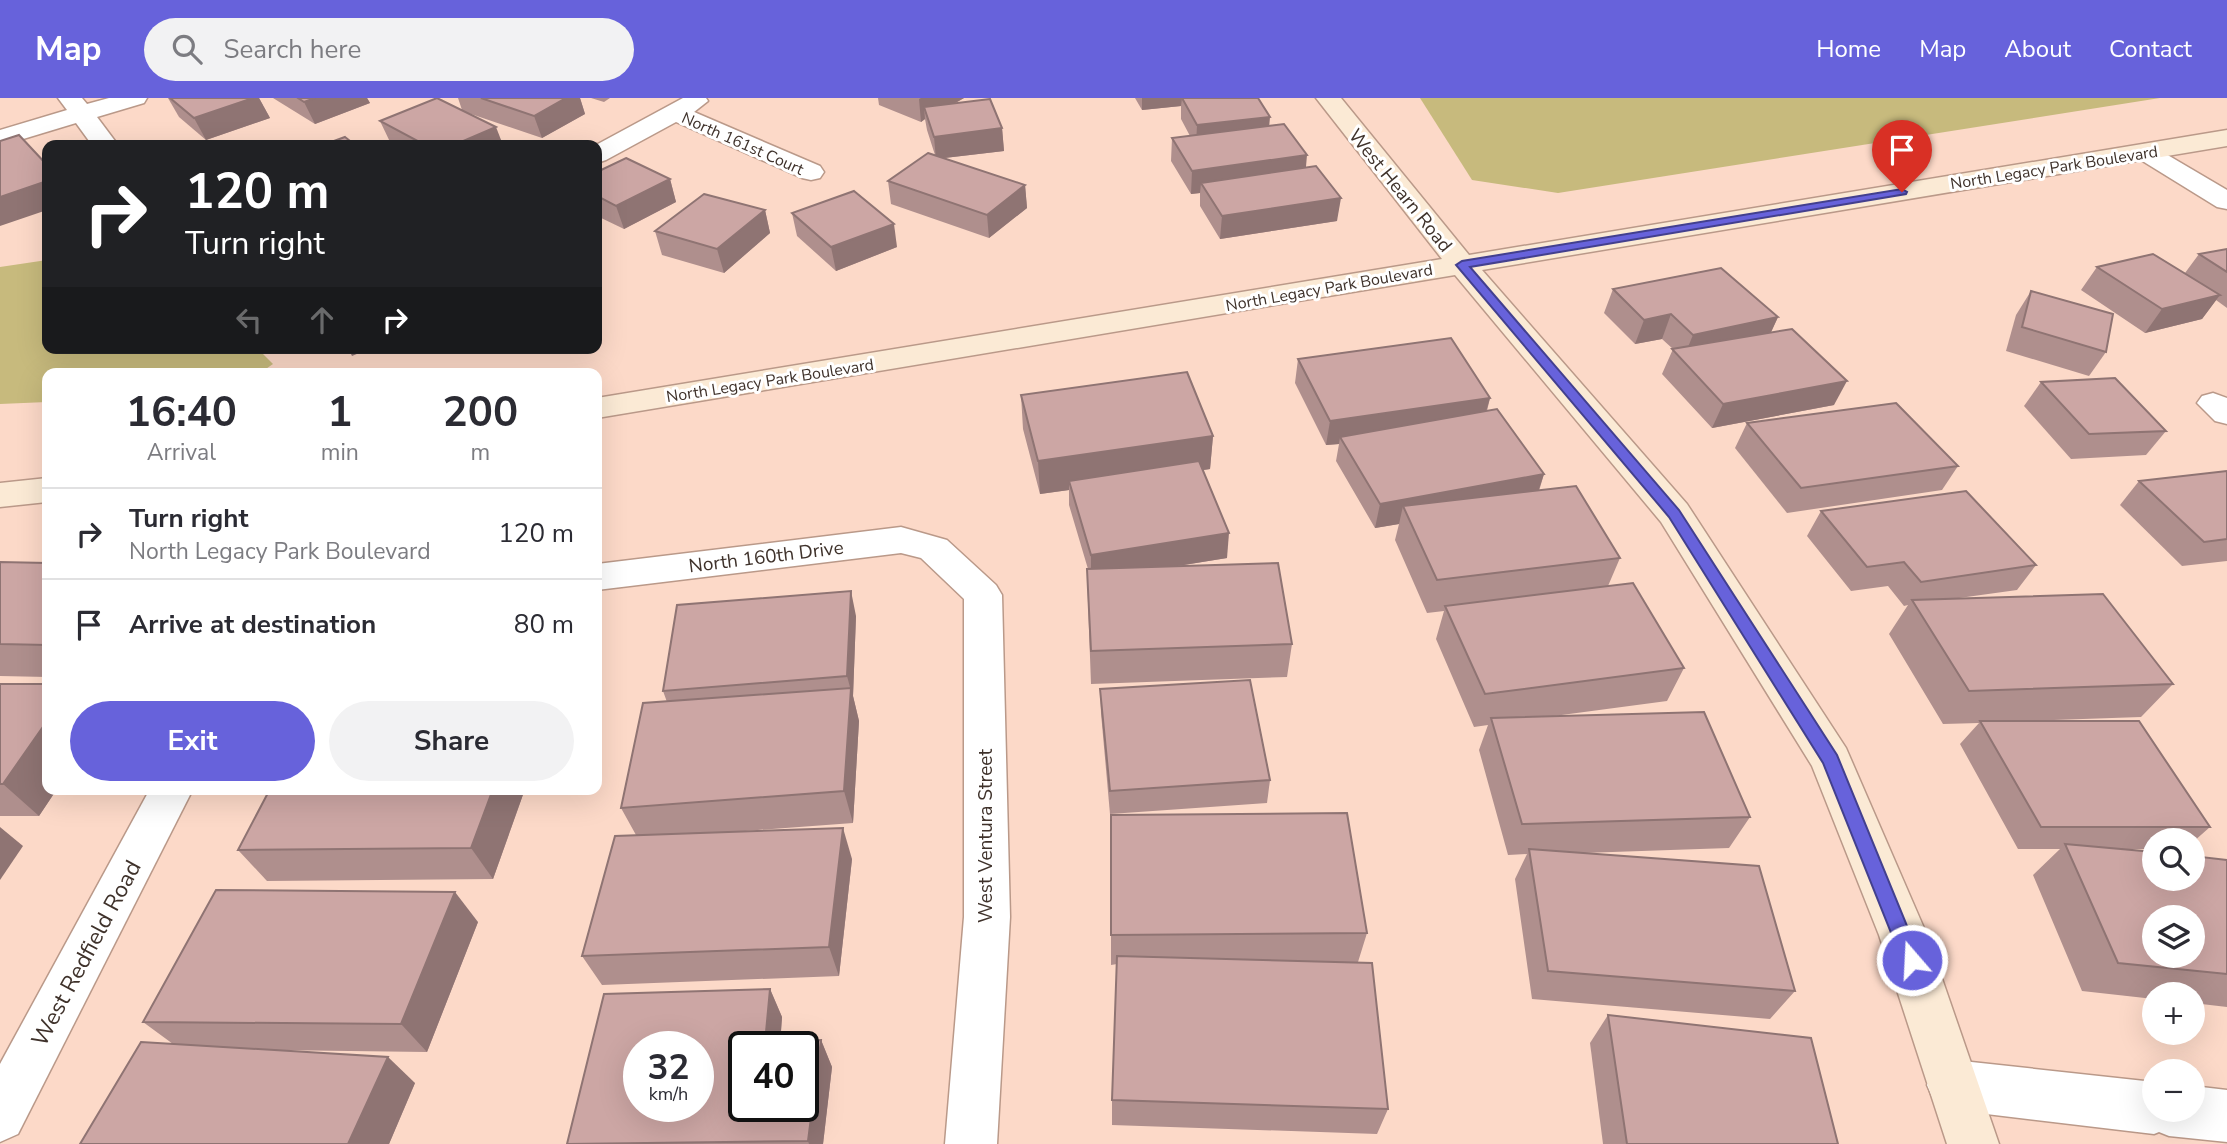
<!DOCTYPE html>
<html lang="en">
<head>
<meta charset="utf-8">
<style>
  body { margin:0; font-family:"Nunito Sans",sans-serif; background:#f2f2f3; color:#2b2b33; height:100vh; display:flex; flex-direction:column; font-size:26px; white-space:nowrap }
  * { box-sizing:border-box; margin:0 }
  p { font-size:23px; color:#7c7c81 }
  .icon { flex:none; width:38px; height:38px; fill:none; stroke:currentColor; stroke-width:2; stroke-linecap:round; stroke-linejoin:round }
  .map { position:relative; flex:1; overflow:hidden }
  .sheet { position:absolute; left:42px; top:270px; width:560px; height:427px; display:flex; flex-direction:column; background:#fff; border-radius:14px; box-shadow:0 7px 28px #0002 }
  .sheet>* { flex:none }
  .top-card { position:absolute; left:42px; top:42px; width:560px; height:214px; border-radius:14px; box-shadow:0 7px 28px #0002; background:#202124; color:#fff; overflow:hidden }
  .buttons { position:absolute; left:2142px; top:730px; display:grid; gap:14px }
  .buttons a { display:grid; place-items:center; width:63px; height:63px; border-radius:50%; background:#fff; box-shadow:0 7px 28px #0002; font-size:35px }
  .speed { position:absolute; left:623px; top:933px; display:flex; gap:14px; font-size:35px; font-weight:700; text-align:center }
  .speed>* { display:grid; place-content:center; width:91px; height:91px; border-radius:50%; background:#fff; box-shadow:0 7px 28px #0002; line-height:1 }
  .speed small { font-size:18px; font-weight:400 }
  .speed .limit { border:4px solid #111; border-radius:10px; background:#fff; color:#111 }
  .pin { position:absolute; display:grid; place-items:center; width:60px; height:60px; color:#fff; margin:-72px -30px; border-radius:50% 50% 50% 0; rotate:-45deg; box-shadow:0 0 7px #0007 }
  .pin .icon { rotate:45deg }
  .me { position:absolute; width:77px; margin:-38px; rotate:341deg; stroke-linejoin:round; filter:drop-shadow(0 0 5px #0008) }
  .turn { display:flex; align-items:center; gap:24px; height:147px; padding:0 28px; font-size:32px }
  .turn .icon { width:91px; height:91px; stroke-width:2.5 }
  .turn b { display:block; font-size:49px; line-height:60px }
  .lanes { display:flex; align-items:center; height:66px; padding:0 28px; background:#0003; justify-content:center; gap:35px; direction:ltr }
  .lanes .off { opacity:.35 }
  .eta { display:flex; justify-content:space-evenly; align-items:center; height:119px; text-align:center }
  .eta b { font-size:42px; font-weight:700; line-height:49px }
  .cta { display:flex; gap:14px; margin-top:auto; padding:14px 28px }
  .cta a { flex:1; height:80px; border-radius:42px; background:#6762db; color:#fff; font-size:28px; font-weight:700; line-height:80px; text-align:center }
  .cta a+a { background:#f2f2f3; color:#2b2b33 }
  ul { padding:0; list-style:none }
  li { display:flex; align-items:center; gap:21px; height:91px; padding:0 28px; border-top:2px solid #e1e1e2 }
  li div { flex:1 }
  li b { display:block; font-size:26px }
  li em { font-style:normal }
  header { display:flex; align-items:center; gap:42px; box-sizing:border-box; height:98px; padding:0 35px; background:#6762db; color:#fff }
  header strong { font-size:33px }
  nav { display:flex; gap:38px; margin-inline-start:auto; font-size:24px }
  .search { width:490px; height:63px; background:#f2f2f3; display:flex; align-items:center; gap:18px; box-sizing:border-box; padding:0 24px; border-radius:38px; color:#7c7c81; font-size:26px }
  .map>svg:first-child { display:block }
  .green { fill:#c7ba7d }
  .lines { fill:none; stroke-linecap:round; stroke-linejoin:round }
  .street-casing { stroke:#ba9989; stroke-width:3 }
  .secondary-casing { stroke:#ba9989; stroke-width:3 }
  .street { fill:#fff; fill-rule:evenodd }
  .secondary { fill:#fbead5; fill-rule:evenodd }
  .wall { fill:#af8f8d }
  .shaded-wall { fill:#8f7473 }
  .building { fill:#cca6a4; stroke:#8f7473; stroke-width:2; fill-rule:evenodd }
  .route { fill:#6762db; stroke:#43408e; stroke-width:2 }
  .labels { text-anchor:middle; stroke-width:6; stroke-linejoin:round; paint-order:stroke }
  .far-street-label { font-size:16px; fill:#3f322b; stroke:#fff }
  .street-label { font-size:19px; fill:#3f322b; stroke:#fff }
  .near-street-label { font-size:23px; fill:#3f322b; stroke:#fff }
</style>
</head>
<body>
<header>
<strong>Map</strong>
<div class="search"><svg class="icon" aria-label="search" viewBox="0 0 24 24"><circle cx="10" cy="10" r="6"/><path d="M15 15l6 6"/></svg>Search here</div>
<nav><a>Home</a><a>Map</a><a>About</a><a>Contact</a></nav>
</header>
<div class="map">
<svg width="2227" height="1046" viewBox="0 0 2227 1046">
  <rect width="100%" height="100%" fill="#fcd9c8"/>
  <g class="green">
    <path d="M1420,0H2160L1558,95L1472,82Z"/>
    <path d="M47,162V250H257L273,266L260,275H47V304L0,306V169Z"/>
  </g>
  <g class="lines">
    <g class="street-casing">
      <g id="street">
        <path d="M58,0H82L87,6L109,0H147L144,5L97,19L118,47H92L76,25L0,48V32L67,12Z"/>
        <path d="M683,0H706L708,3L694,14L820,68L824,74L820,80L811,82L802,80L676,24L606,62L597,65L596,47Z"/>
        <path d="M2145,46L2154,49L2227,92V111L2217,109L2136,59L2132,54L2136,49Z"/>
        <path d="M2213,295L2227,300V326L2215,323L2197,305L2202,298Z"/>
        <path d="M901,429L947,442L996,487L1002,497L1010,819L997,1046H945L964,819V501L921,460L901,455L597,492V466Z"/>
        <path d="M150,691H193L18,1036L0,1044V966Z"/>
        <path d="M1953,962L2154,984V1012H2193V988L2227,992V1044L2169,1038L2159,1034L2154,1036L1953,1012L1935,1005L1927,987L1935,969Z"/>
      </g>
    </g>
    <g class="secondary-casing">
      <g id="secondary">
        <path d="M1316,0H1341L1469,157L2227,32V48L1482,172L1687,406L1846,650L1927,837L1999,1046H1947L1879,837L1812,668L1661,424L1455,177L597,320V300L1442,161Z"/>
        <path d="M47,380V404L0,409V385Z"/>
      </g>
    </g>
    <use href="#street" class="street"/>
    <use href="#secondary" class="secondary"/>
  </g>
  <g class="wall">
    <path d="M168,0H259L270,20L206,42L179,19Z"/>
    <path d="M273,0H367L370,5L315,26Z"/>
    <path d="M458,0H580L585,16L542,40L468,15L503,47H393L391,46L380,23L462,12Z"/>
    <path d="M591,0H610L604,4Z"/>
    <path d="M878,0H964L954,6L1002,30L1004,53L944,60L1025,87L1027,110L989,140L891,106L888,83L935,57L927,32L925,21L921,24L879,7Z"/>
    <path d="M1135,0H1258L1269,28L1306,69L1337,123L1220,141L1200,108V95L1191,96L1171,63L1172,40L1190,38L1181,21V8L1142,12Z"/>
    <path d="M597,74L670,81L676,104L624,131L597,118Z"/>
    <path d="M765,112L770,135L724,175L662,157L655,133Z"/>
    <path d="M792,115L897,149L836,173L797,138Z"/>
    <path d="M2227,151V210L2216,202L2202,221L2145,235L2081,192L2097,169L2185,175L2199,156Z"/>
    <path d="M1613,191L1778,219L1771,234L1834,307L1712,330L1662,276L1673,251L1662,241L1635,246L1604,215Z"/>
    <path d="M2031,193L2106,254L2089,278L2006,253L2016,217Z"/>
    <path d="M1298,261L1490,300L1487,313L1544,376L1539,393L1620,460L1608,488L1684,570L1667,603L1554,618L1750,719L1729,750L1583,755L1795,893L1770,921L1532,901L1515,781L1527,756L1508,757L1479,652L1488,627L1474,629L1436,541L1444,513L1427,515L1395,442L1399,426L1375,430L1336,363L1339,346L1326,347L1295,285Z"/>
    <path d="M2041,284L2166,333L2146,357L2071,361L2024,308Z"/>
    <path d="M1021,297L1213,338L1210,371L1203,372L1227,460L1171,469L1292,546L1287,579L1091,586L1088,505L1087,471H1088L1069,407V392L1040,396L1023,331Z"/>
    <path d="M1747,325L1958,368L1942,392L1787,415L1735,350Z"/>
    <path d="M2227,373V463L2182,468L2120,407L2139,383Z"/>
    <path d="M1821,413L2036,467L2017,492L1952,501L2173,586L2141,619L2028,623L2210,729L2193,744V742H2154V751H2123L2227,762V909L2193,905V896H2154V901L2082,893L2033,777L2060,751H2018L1960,646L1979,625L1943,626L1889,536L1908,507L1904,508L1888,488L1851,493L1807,438Z"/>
    <path d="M0,464L47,465V579L0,578Z"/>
    <path d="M856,518L853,598L859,623L853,725L745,733L852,761L839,878L602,887L582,858L636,737L621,710L667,604L663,593Z"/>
    <path d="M0,586L47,691H57L39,718H0Z"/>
    <path d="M1100,591L1270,682L1267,705L1110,716L1101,615Z"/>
    <path d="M270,691H525L493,781L267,783L238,752Z"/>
    <path d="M1111,717L1367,835L1358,864L1342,865L1388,1011L1377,1036L1112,1027V1002L1117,866L1111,867Z"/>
    <path d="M478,824L427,954L272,952L415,985L389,1046H80L173,946L143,924Z"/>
    <path d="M770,891L782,919L780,944L821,942L832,969L823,1046H567Z"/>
    <path d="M1608,917L1838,1046H1603L1590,945Z"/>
  </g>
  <g class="shaded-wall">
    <path d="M253,0H259L270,20L206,42L194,20Z"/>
    <path d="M315,0H367L370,5L315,26L304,4Z"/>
    <path d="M566,0H580L585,16L542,40L534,18Z"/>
    <path d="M921,0H964L928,20L924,9L925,21L921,24L919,1Z"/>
    <path d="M1142,0H1182L1181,8L1142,12Z"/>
    <path d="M1270,19L1268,41L1196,49L1197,27Z"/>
    <path d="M496,29L503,47H454Z"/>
    <path d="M1002,30L1004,53L936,61L934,39Z"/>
    <path d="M1307,57L1305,80L1201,85L1200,95L1191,96L1192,73Z"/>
    <path d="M670,81L676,104L624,131L616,108Z"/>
    <path d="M47,83V112L0,128V99Z"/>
    <path d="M1025,87L1027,110L989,140L987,117Z"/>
    <path d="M1341,100L1337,123L1220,141L1222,118Z"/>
    <path d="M765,112L770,135L724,175L717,151Z"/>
    <path d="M894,126L897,149L836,173L831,149Z"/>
    <path d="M2220,197L2202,221L2145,235L2162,211Z"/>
    <path d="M1671,216L1662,241L1635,246L1644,222Z"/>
    <path d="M1778,219L1767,243L1683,261L1693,237Z"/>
    <path d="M348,250H371L352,258Z"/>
    <path d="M1847,283L1834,307L1712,330L1723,306Z"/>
    <path d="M1490,300L1483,324L1340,339L1339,346L1326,347L1330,323Z"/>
    <path d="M1213,338L1210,371L1071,392L1069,383V392L1040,396L1038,363Z"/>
    <path d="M1544,376L1536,400L1403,408L1399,426L1375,430L1380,406Z"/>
    <path d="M1229,435L1227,460L1091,482V457Z"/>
    <path d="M851,493L856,518L853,598L859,623L853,725L844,693L851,593L847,578Z"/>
    <path d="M47,623V691H57L39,718L3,686Z"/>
    <path d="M493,691H525L493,781L471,750Z"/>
    <path d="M0,729L23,748L0,782Z"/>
    <path d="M843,730L852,761L839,878L829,849Z"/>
    <path d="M455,794L478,824L427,954L401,926Z"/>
    <path d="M770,891L782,919L780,948L765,945Z"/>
    <path d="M821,942L832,969L823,1046H809L808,1043Z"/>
    <path d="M388,959L415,985L389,1046H348Z"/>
  </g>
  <g class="building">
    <path d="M170,0H253L194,20Z"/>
    <path d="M298,0H315L304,4Z"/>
    <path d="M437,0L496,29L454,47H425L380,23Z"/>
    <path d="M481,0H566L534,18Z"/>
    <path d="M1182,0H1258L1270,19L1197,27Z"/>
    <path d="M990,1L1002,30L934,39L924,9Z"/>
    <path d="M1284,26L1307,57L1192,73L1172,40Z"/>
    <path d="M19,37L47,67V83L0,99V43Z"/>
    <path d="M345,39L355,47H323Z"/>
    <path d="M928,55L1025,87L987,117L888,83Z"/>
    <path d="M626,60L670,81L616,108L597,98V74Z"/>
    <path d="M1316,68L1341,100L1222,118L1201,85Z"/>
    <path d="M854,93L894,126L831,149L792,115Z"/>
    <path d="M704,96L765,112L717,151L655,133Z"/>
    <path d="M2227,151V174L2199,156Z"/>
    <path d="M2153,156L2220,197L2162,211L2097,169Z"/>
    <path d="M1721,170L1778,219L1693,237L1671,216L1644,222L1613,191Z"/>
    <path d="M2031,193L2113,216L2106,254L2022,229Z"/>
    <path d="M1792,231L1847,283L1723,306L1672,251Z"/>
    <path d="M1451,240L1490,300L1330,323L1298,261Z"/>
    <path d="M1187,274L1213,338L1038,363L1021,297Z"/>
    <path d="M2115,280L2166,333L2089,336L2041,284Z"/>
    <path d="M1896,305L1958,368L1801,390L1747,325Z"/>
    <path d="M1497,311L1544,376L1380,406L1340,339Z"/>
    <path d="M1199,363L1229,435L1091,457L1069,383Z"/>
    <path d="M2227,373V441L2204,444L2139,383Z"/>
    <path d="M1576,388L1620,460L1437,482L1403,408Z"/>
    <path d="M1966,393L2036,467L1921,484L1904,464L1867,469L1821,413Z"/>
    <path d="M0,464L47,465V547L0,546Z"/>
    <path d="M1278,465L1292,546L1091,553L1087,471Z"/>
    <path d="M1633,485L1684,570L1485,596L1445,508Z"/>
    <path d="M851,493L847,578L663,593L677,507Z"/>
    <path d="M2103,496L2173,586L1969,593L1912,502Z"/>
    <path d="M1250,582L1270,682L1110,693L1100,591Z"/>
    <path d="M0,586H47V623L3,686H0Z"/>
    <path d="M851,590L844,693L621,710L643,605Z"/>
    <path d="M1704,614L1750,719L1522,726L1491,620Z"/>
    <path d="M1980,623H2139L2210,729H2041Z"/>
    <path d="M270,691H493L471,750L238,752Z"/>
    <path d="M1347,715L1367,835L1111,837V717Z"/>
    <path d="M843,730L829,849L582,858L615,738Z"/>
    <path d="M2065,746L2154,754V780H2193V758L2227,762V876L2118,865ZM2154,819H2193V858H2154Z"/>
    <path d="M1529,751L1759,768L1795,893L1548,873Z"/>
    <path d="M216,792L455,794L401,926L143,924Z"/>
    <path d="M1117,858L1372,865L1388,1011L1112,1002Z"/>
    <path d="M770,891L765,945L821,942L808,1043L567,1046L604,896ZM639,948H698V1008H639ZM744,948H803V1008H744Z"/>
    <path d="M1608,917L1811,940L1838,1046H1627Z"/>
    <path d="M141,944L388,959L348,1046H80Z"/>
  </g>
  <path class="route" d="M1902,91L1907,94L1906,96L1470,169L1679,412L1837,657L1921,862L1919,869L1912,871L1905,869L1902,862L1823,665L1669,419L1456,167L1462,163Z"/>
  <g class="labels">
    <g class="far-street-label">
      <text transform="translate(743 45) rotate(24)" y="6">North 161st Court</text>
      <text transform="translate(2054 69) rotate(-9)" y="6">North Legacy Park Boulevard</text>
      <text transform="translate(1329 189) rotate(-10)" y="6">North Legacy Park Boulevard</text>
      <text transform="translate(770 282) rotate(-9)" y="6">North Legacy Park Boulevard</text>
    </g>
    <g class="street-label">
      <text transform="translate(1401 92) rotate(51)" y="7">West Hearn Road</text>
      <text transform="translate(766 458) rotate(-7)" y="7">North 160th Drive</text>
      <text transform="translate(985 738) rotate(-90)" y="7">West Ventura Street</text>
    </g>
    <g class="near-street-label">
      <text transform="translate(86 855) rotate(-62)" y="8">West Redfield Road</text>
    </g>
  </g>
</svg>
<div class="buttons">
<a><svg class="icon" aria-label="search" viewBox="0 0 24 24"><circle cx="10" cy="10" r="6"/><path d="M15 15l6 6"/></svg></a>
<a><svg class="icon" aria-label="layers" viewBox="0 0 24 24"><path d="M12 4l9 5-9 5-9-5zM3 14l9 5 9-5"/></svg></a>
<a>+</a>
<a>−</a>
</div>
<div class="speed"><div>32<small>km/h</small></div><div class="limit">40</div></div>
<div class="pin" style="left:1902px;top:94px;background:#d93025"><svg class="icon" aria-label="arrive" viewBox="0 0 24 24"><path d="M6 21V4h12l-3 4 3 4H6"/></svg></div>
<svg class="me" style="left:1912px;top:862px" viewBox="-20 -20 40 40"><circle r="17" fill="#6762db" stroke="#fff" stroke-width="3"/><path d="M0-11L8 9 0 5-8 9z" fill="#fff"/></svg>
<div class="top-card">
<div class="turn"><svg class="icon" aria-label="right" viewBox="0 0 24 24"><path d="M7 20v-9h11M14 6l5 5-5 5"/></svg><div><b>120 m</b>Turn right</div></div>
<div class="lanes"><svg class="icon off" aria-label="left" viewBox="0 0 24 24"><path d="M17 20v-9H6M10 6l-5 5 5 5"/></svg><svg class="icon off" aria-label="ahead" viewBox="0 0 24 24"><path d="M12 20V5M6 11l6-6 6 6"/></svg><svg class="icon" aria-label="right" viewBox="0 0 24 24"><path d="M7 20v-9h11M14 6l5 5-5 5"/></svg></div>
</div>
<section class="sheet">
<div class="eta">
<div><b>16:40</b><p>Arrival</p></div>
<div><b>1</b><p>min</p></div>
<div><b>200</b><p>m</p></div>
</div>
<ul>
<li><svg class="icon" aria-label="right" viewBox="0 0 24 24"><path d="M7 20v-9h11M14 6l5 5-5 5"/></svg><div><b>Turn right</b><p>North Legacy Park Boulevard</p></div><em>120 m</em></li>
<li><svg class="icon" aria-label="arrive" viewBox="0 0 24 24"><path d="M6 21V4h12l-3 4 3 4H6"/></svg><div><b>Arrive at destination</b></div><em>80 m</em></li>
</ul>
<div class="cta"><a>Exit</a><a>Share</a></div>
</section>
</div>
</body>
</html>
